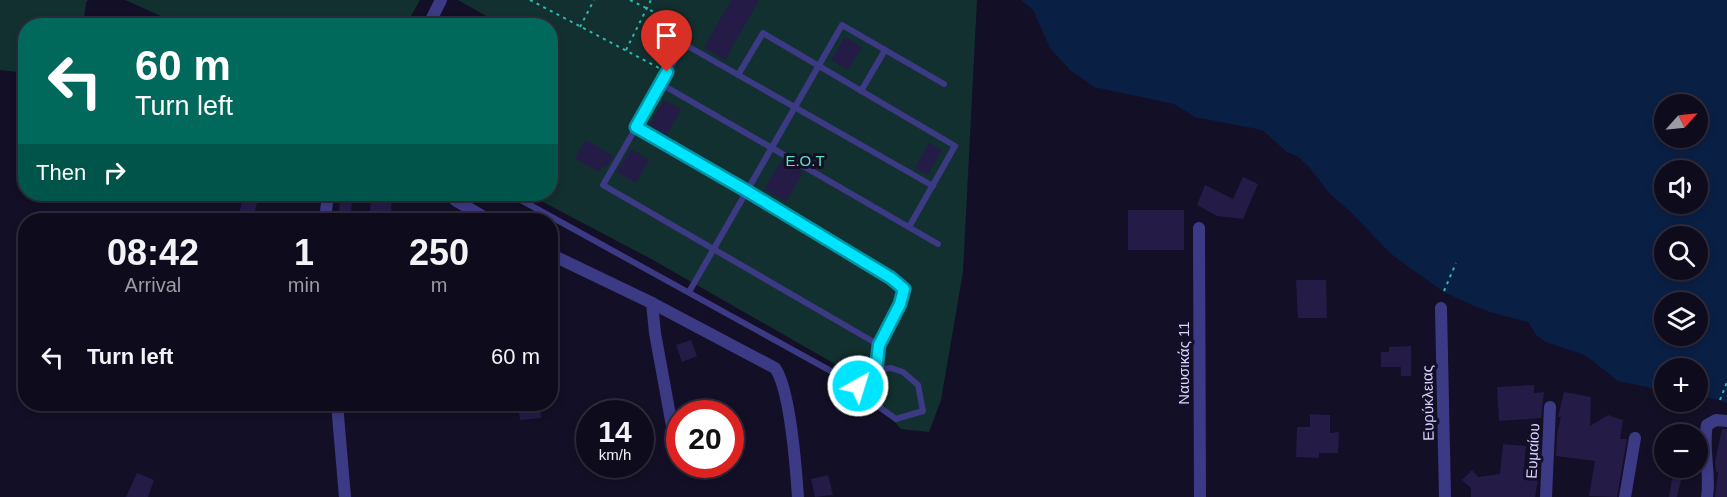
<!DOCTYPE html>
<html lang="en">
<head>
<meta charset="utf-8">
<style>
  body { margin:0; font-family:Arial,sans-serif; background:#1c1929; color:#f1f3f6; height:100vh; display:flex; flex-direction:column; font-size:22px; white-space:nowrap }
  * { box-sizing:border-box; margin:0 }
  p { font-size:20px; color:#9b9ba3 }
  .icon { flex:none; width:33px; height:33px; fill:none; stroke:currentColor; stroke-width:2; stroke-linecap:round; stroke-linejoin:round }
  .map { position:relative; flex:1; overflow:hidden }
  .side { position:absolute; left:18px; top:213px; width:540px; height:198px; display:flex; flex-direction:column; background:#0e0b1c; border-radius:24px; box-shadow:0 3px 9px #0003,0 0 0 2px #2e2b3b }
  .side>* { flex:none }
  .hud { position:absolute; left:18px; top:18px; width:540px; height:183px; border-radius:24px; box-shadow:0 3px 9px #0003,0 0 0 2px #2e2b3b; background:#00695c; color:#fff; overflow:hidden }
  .needle { width:39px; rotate:63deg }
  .fabs { position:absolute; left:1654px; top:94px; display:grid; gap:12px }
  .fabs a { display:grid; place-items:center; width:54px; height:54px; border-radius:50%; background:#0e0b1c; box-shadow:0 3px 9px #0003,0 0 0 2px #2e2b3b; font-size:30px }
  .speed { position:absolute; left:576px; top:400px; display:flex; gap:12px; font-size:30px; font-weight:700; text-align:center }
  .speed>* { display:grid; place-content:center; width:78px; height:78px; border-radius:50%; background:#0e0b1c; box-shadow:0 3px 9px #0003,0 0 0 2px #2e2b3b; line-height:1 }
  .speed small { font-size:15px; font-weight:400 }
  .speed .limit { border:9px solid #d22; background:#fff; color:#111 }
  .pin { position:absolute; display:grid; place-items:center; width:51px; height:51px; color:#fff; margin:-62px -26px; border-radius:50% 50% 50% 0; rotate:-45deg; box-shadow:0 0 6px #0007 }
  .pin .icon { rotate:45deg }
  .me { position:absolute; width:66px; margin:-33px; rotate:39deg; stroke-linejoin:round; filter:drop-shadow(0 0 4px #0008) }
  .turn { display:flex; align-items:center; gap:21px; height:126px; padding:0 18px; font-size:27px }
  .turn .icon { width:78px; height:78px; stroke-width:2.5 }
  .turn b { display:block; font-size:42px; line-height:51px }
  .then { display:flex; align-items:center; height:57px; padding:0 18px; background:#0003; gap:12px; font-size:22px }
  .eta { display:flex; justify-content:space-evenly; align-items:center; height:102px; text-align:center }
  .eta b { font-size:36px; font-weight:700; line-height:42px }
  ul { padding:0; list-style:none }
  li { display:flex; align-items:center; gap:18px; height:84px; padding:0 18px }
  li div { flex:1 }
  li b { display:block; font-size:22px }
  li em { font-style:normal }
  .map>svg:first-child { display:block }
  .green { fill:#12302f }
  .water { fill:#0a1f44; fill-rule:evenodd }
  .building { fill:#241b47 }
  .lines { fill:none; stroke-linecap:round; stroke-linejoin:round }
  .path { stroke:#2fb8b0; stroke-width:2; stroke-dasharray:3 4.5; stroke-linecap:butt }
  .lane { stroke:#3d3a85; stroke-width:6 }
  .street { stroke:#3d3a85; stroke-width:12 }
  .route-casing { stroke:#0095a6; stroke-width:15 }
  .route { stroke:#00e5ff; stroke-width:10 }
  .labels { text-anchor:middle; stroke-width:6; stroke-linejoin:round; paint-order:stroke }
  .park-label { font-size:15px; fill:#5fe0c0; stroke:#130f26 }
  .street-label { font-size:15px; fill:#d9d4ff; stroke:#130f26 }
</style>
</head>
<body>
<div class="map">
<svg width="1727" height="497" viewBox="0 0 1727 497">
  <rect width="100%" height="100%" fill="#130f26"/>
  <g class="green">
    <path d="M0,0H88L86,3L83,25L26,26L25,73L0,70Z"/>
    <path d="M125,0H420L406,25H181Z"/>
    <path d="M458,0H977L963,272L941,400L929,432L901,429L849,372L653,260L528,194H550V26L502,25Z"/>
  </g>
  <path class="water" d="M1021,0H1727V403L1717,399L1698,397V369H1665V391L1618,381L1585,355L1546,342L1537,336L1528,322L1490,312L1472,305L1444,292L1413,270L1391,254L1350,211L1331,195L1308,166L1297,156L1287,152L1262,130L1195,117L1174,104L1094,87L1070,70L1050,48L1033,10ZM1665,105H1698V138H1665ZM1665,171H1698V204H1665ZM1665,237H1698V270H1665ZM1665,303H1698V336H1665Z"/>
  <g class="building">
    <path d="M731,0H759L725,60L704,48Z"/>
    <path d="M845,37L862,47L848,70L831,60Z"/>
    <path d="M664,100L681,109L667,135L650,125Z"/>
    <path d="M586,140L613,156L607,167L604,165L599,172L575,158Z"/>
    <path d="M929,143L942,150L928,175L915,168Z"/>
    <path d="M631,149L649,160L636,183L617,172Z"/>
    <path d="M782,160L803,172L786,202L764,189Z"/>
    <path d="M1243,177L1258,184L1243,219L1217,216L1197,205L1205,185L1233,199Z"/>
    <path d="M243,196L258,198L253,220H238Z"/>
    <path d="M371,197H392L391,213L370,212Z"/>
    <path d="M340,200L352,202L350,220H338Z"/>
    <rect x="1128" y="210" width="56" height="40"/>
    <path d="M1296,280H1326L1327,318H1298Z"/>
    <path d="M691,340L697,356L682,362L676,345Z"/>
    <path d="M1411,346V376H1401V367H1381V352H1389V347Z"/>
    <path d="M1534,385V393L1544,392L1541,418L1499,421L1497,387Z"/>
    <path d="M1564,392L1591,397L1590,426L1608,415L1623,420L1620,439H1627L1617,497L1589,496L1595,461L1556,456L1557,435L1561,417H1558Z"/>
    <path d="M518,404H540L541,418L520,420Z"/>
    <path d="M1310,414L1330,415V433L1339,432L1338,453H1319V458L1296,457L1297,427H1310Z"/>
    <path d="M1722,429H1727V497H1715L1718,472H1716L1715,462Z"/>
    <path d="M1503,444L1526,446L1523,477L1538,479L1535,497H1471V488L1462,480L1472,470L1478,477L1500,474Z"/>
    <path d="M1674,468H1684L1677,497H1669Z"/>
    <path d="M137,473L154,480L148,497H126Z"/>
    <path d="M828,475L833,495L815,497L811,479Z"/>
  </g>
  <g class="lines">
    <g class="path">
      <path d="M530,0L659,68"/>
      <path d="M630,0L678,24"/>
      <path d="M580,27L594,0"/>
      <path d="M626,50L651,0"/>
      <path d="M1444,291L1456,263"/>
      <path d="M1720,400L1727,382"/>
    </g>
    <g class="lane">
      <path d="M738,75L763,33L955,146L909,227"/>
      <path d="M661,84L938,244"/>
      <path d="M861,91L885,50"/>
      <path d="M636,127L747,191L891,278L904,289L900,304L879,345L876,370"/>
      <path d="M510,194L858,386L875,404L896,419L923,411L918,385L903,372L891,368L876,370L858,386"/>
      <path d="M689,292L842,25L944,84"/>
      <path d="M879,345L603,185L684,44L933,186"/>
    </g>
    <g class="street">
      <path d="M428,26L441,0"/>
      <path d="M455,200L489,220"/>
      <path d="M325,220L328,194"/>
      <path d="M1199,228L1200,497"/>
      <path d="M550,254L652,303L775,368C790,389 796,468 798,497"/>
      <path d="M652,303L655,333L674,437"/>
      <path d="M1441,308L1445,497"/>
      <path d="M337,404L345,497"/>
      <path d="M1546,497L1550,407"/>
      <path d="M1625,497L1635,438"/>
      <path d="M1707,497C1711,473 1702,450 1707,425L1716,420L1727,421"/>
    </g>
  </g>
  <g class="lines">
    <g class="route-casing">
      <path id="route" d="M667,72L636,127L747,191L891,278L904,289L900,304L879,345L876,370L858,386"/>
    </g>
    <use href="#route" class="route"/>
  </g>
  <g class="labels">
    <g class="park-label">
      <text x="805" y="166">E.O.T</text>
    </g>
    <g class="street-label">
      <text transform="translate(1184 363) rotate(-90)" y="5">Ναυσικάς 11</text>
      <text transform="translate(1428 403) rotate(-91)" y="5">Ευρύκλειας</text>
      <text transform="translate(1533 451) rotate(-87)" y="5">Ευμαίου</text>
    </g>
  </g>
</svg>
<div class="fabs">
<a><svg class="needle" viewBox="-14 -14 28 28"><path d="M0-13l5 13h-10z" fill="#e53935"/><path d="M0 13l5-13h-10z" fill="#9b9ba3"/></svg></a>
<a><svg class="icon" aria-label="sound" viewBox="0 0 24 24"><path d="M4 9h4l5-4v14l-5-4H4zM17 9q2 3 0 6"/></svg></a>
<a><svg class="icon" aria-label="search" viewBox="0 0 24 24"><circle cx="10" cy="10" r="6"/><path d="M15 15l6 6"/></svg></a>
<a><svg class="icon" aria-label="layers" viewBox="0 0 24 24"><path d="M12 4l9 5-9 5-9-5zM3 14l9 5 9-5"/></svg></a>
<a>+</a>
<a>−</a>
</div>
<div class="speed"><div>14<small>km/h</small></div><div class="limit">20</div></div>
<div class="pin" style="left:667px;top:72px;background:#d93025"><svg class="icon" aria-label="arrive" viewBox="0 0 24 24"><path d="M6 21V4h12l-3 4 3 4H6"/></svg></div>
<svg class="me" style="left:858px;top:386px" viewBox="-20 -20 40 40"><circle r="17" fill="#00e5ff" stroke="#fff" stroke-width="3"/><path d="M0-11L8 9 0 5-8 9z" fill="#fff"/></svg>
<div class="hud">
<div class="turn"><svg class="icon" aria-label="left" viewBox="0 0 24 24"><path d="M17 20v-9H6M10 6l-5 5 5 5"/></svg><div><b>60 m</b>Turn left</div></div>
<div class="then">Then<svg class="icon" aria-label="right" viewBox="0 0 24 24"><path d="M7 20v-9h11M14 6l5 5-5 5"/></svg></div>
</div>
<section class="side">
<div class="eta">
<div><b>08:42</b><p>Arrival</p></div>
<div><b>1</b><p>min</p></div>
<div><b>250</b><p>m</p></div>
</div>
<ul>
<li><svg class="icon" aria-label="left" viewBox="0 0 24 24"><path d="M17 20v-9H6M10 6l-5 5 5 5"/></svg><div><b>Turn left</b></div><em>60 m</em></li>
</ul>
</section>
</div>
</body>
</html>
